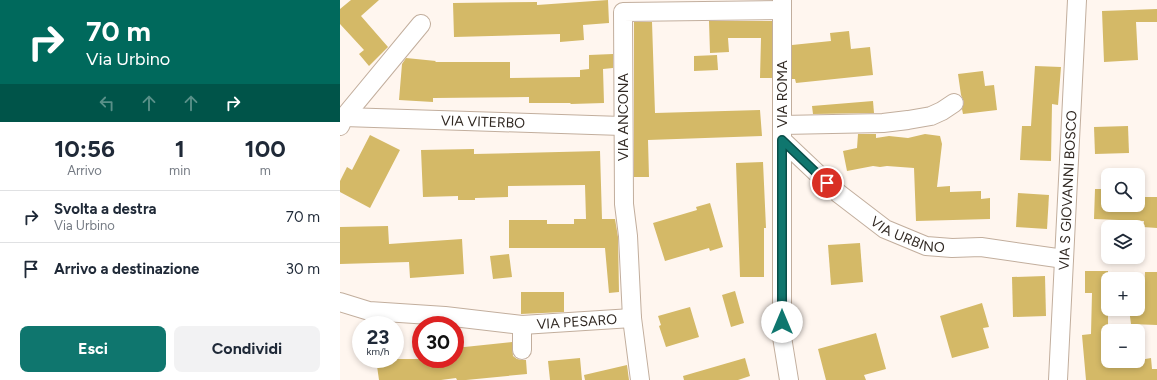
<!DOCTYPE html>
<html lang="it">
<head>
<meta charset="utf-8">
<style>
  body { margin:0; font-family:Figtree,sans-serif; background:#f2f2f3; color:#1f2937; height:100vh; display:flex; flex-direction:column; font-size:15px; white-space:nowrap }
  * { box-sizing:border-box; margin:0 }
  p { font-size:13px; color:#747a83 }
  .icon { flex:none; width:22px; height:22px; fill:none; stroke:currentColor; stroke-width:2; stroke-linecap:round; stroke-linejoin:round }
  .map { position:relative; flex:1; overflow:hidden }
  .side { display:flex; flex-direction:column; background:#fff; width:340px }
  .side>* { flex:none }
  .hud { background:#00695c; color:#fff; overflow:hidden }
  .controls { position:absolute; left:761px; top:168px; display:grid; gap:8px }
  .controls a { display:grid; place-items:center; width:44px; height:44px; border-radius:8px; background:#fff; box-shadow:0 2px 6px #0003; font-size:20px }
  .speed { position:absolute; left:12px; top:316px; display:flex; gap:8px; font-size:20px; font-weight:700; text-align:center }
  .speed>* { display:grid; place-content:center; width:52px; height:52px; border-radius:50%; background:#fff; box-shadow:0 2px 6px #0003; line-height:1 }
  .speed small { font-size:10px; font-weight:400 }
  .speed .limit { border:6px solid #d22; background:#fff; color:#111 }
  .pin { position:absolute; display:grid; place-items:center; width:34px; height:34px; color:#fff; margin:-17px; border:2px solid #fff; border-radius:50%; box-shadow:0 1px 4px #0007 }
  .me { position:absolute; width:44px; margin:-22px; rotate:0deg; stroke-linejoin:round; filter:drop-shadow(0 0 3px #0008) }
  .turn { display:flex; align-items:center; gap:14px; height:84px; padding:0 20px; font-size:18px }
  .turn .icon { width:52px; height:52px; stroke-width:2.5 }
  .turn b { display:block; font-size:28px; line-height:34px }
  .lanes { display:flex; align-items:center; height:38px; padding:0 20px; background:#0003; justify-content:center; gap:20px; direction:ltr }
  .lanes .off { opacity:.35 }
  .eta { display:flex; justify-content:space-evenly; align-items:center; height:68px; text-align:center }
  .eta b { font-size:24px; font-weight:700; line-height:28px }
  .cta { display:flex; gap:8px; margin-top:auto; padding:8px 20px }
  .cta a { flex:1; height:46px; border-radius:8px; background:#0f766e; color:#fff; font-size:16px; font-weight:700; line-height:46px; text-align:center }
  .cta a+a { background:#f2f2f3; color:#1f2937 }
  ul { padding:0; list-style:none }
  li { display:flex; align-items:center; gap:12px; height:52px; padding:0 20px; border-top:1px solid #e0e1e3 }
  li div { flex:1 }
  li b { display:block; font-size:15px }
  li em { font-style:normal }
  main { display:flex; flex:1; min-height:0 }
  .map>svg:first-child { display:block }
  .building { fill:#d4b967 }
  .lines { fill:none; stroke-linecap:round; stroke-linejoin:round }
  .minor-casing { stroke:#c2ae9d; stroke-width:20 }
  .minor { stroke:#fff; stroke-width:18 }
  .route-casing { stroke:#0a4d48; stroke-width:10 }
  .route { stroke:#0f766e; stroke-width:7 }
  .labels { text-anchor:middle; stroke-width:3; stroke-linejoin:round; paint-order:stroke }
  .street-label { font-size:14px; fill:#312923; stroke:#fff }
</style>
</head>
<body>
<main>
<section class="side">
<div class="hud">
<div class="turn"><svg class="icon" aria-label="right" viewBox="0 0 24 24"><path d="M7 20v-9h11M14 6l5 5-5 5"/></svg><div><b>70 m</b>Via Urbino</div></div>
<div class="lanes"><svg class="icon off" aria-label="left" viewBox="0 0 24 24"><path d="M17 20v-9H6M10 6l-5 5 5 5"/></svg><svg class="icon off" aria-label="ahead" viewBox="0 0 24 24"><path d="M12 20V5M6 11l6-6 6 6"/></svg><svg class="icon off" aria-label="ahead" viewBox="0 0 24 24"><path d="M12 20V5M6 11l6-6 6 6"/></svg><svg class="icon" aria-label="right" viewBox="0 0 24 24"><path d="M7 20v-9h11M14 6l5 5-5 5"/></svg></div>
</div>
<div class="eta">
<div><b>10:56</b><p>Arrivo</p></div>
<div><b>1</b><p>min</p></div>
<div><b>100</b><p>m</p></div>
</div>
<ul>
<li><svg class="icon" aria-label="right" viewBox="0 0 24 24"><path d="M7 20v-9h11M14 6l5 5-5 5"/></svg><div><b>Svolta a destra</b><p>Via Urbino</p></div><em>70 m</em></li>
<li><svg class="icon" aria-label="arrive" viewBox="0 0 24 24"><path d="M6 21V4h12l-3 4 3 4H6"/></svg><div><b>Arrivo a destinazione</b></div><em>30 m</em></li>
</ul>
<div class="cta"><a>Esci</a><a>Condividi</a></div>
</section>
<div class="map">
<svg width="817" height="380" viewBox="0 0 817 380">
  <rect width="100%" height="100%" fill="#fff6ef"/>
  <g class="building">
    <path d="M11,0H39L21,16L48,47L29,66L19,54L24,50L0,24V9Z"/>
    <path d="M268,0L269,23L243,25L244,40L220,42V34L114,37L113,3L197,2V5Z"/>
    <path d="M817,9V22H796L798,60L764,62L762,11Z"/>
    <path d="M369,21H432V78H420L421,38H388L389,52L370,53Z"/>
    <path d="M294,22H312L315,113L420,110L422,136L308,140L309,177H294Z"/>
    <path d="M509,31L511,49L530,47L533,75L456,83L455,79H452V45L491,41L490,33Z"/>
    <path d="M273,54V68L263,69L264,103L231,104L230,103H189V97L93,98V102L59,100L62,64L66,58L96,61L95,62H170V78L240,77V70L249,69V55Z"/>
    <path d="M377,55L378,70L354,71V56Z"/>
    <path d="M695,66L721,67L718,105L712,104L711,161L680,160L682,126H691Z"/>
    <path d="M643,71L645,86L654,85L657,110L623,114L622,109L624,102L621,95L618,74Z"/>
    <path d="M533,101L534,113L473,114L472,106Z"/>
    <path d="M788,126L789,153L755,154L754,127Z"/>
    <path d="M518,134H536V138L549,136L568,138L585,134L600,136L602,144L597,187L610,186V192L641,191V199L650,198V219L576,221L574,168L547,166L540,167L533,166L507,171L503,151L517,148Z"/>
    <path d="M30,135L60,150L30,208L0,192V181L7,167L12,170Z"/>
    <path d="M134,149V154L260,151L262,219H275L278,237L279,292L269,293L265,248H169V220H207V224H234V219H246L245,185L168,186V197L135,198V200H118V196L83,197L81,150Z"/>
    <path d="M423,162L426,228H424V277H400L396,163Z"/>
    <path d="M755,189H768V205H804V197H817V228L803,227L804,221L754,219Z"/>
    <path d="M678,193L709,195L707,229L676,227Z"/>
    <path d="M370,203L383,247L370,251L369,248L325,261L313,223L357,210L356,207Z"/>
    <path d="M48,226L49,244L122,239L124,274L70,278L69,262L0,264V227Z"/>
    <path d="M520,243L523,282L491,285L488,245Z"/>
    <path d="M169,254L172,277L153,279L150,256Z"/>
    <path d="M745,271H768V366L794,368V361L811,358L812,369H817V380H746L742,335L751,334L752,293H745Z"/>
    <path d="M805,272H817V325L791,324L789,309H804Z"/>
    <path d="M705,276L706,316L673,317L672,277Z"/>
    <path d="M395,291L404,323L391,327L382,295Z"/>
    <path d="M181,292H224V312L181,314Z"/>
    <path d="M642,303L649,327L643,328L649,348L612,358L600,316Z"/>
    <path d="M350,307L359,337L326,347L319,326L321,325L318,316Z"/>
    <path d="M536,333L546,369L524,375L526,380H486L478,349Z"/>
    <path d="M172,342L173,356L177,359L182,360H186L187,374L126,380H117L116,378L101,380H39L36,359H115V348Z"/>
    <path d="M240,358L242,380H210L208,361Z"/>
    <path d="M405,358L410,376L398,380H344L343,376Z"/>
    <path d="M287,365L289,380H245L244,375Z"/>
  </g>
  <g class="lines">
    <g class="minor-casing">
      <g id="minor">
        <path d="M442,0V337L449,380"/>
        <path d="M4,117L81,24"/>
        <path d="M442,125L543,123L568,120L591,116L602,111L614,103"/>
        <path id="s1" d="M0,126L4,117L282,126"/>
        <path id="s2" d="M442,140L498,193L545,229L586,246L612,248L641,247L724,259"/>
        <path id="s3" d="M0,302L29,311L105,316L182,325L292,318"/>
        <path d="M182,350V325"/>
        <path d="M300,380L292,318L288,236L284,204L283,12L442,10"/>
        <path id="s4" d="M718,380L737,0"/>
      </g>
    </g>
    <use href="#minor" class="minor"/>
  </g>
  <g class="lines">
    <g class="route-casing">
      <path id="route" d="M442,322V140L487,183"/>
    </g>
    <use href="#route" class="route"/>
  </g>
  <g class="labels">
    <g class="street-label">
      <text transform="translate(442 94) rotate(-90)" y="5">VIA ROMA</text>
      <text transform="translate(283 117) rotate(-90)" y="5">VIA ANCONA</text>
      <text dy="5" stroke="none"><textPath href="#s1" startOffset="149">VIA VITERBO</textPath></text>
      <text dy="5" stroke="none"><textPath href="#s4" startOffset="190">VIA S GIOVANNI BOSCO</textPath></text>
      <text dy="5" stroke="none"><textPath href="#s2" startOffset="160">VIA URBINO</textPath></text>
      <text dy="5" stroke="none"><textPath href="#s3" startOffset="239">VIA PESARO</textPath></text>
    </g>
  </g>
</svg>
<div class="controls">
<a><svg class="icon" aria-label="search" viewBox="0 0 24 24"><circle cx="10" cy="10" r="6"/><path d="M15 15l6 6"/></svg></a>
<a><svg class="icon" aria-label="layers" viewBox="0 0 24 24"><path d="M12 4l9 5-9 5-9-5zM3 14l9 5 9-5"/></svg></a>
<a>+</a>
<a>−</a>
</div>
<div class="speed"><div>23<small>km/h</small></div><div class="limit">30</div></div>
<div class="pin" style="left:487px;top:183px;background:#d93025"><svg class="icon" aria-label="arrive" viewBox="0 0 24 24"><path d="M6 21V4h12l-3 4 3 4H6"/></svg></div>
<svg class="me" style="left:442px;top:322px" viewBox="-20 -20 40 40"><circle r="19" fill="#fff"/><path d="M0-13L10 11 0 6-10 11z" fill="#0f766e"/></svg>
</div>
</main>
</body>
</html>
